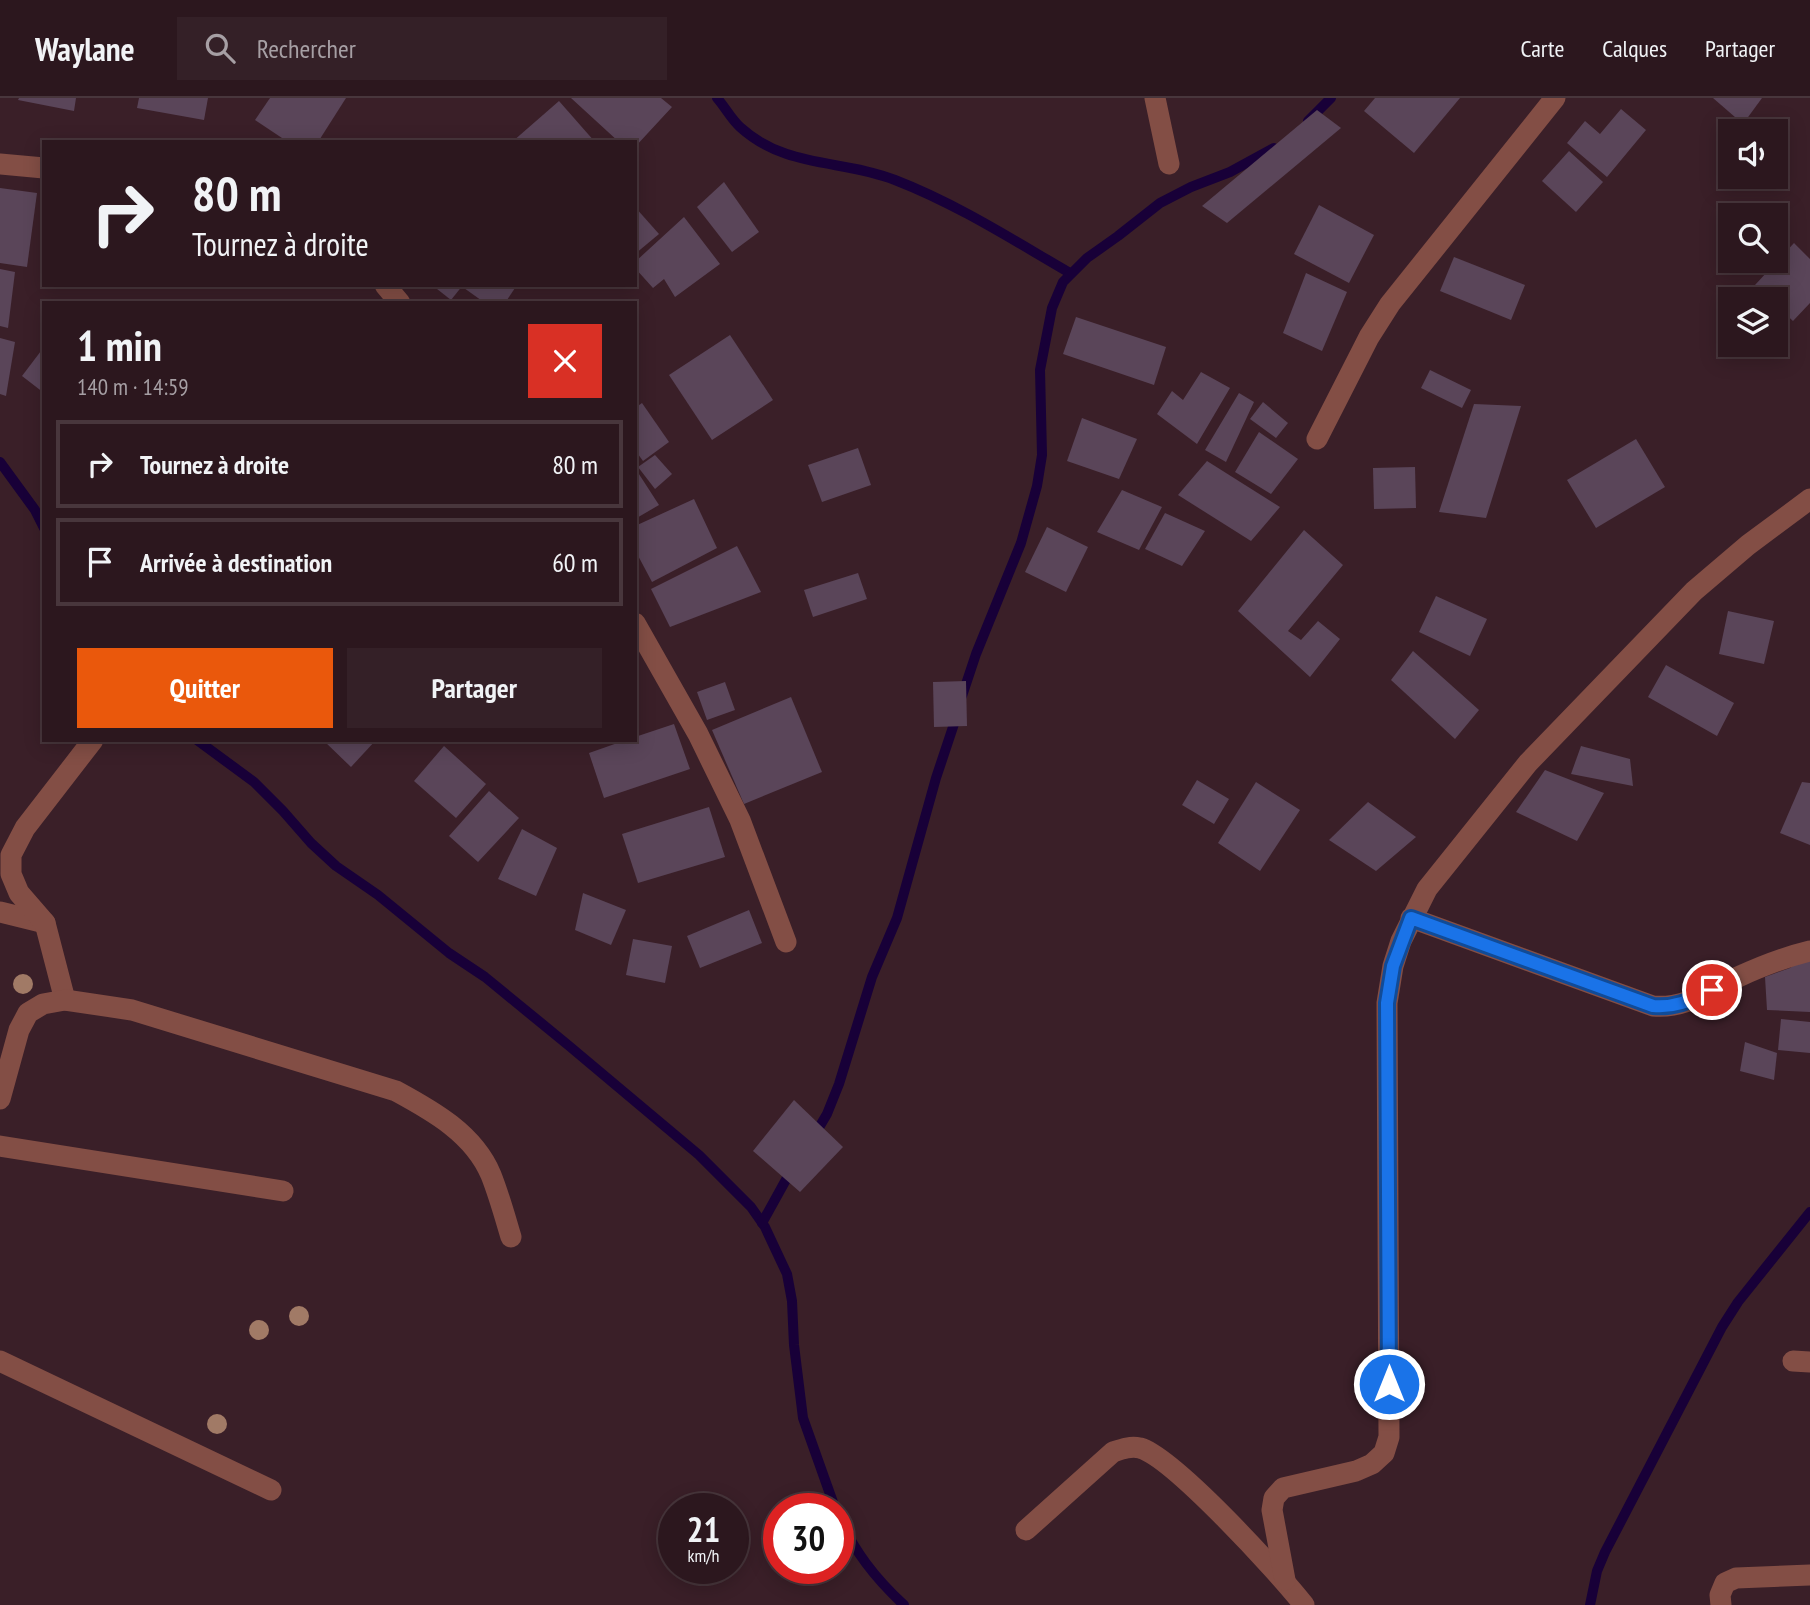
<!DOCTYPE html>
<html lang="fr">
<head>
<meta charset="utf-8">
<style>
  body { margin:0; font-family:"PT Sans Narrow",sans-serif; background:#342027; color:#f1f3f6; height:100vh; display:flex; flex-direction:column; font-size:26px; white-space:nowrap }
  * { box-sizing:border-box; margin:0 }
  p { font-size:23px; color:#a69fa4 }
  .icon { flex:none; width:38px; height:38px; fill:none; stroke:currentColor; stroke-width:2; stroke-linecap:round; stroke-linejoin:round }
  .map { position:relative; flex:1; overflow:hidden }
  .side { position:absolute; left:42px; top:203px; width:595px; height:441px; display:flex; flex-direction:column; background:#2c171e; border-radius:0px; box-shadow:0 4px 18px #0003,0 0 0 2px #48363c }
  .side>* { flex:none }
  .guide { position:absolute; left:42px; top:42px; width:595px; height:147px; border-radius:0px; box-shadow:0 4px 18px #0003,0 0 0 2px #48363c; background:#2c171e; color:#f1f3f6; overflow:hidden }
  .buttons { position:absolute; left:1718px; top:21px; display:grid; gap:14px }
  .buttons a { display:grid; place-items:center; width:70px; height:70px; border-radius:0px; background:#2c171e; box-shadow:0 4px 18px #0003,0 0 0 2px #48363c; font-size:35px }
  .speed { position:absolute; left:658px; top:1395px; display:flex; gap:14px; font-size:35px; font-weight:700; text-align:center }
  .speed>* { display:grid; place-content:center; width:91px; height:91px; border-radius:50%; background:#2c171e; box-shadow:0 4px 18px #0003,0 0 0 2px #48363c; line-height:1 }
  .speed small { font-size:18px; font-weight:400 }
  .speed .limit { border:10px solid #d22; background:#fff; color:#111 }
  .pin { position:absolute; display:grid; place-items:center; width:60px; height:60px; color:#fff; margin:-30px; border:4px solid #fff; border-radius:50%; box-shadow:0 2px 7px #0007 }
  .me { position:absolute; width:77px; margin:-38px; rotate:0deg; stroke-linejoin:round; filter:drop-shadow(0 0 5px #0008) }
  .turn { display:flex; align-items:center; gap:24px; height:147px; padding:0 35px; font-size:32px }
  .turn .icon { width:91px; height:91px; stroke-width:2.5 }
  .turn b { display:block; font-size:49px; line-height:60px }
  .round { display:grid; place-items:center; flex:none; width:74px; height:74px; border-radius:0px; background:#342027 }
  .overview { display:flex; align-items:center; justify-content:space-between; height:119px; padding:0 35px }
  h1 { font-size:42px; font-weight:700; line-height:52px }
  .action { display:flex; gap:14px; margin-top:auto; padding:14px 35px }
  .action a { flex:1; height:80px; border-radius:0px; background:#ea580c; color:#fff; font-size:28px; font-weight:700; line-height:80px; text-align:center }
  .action a+a { background:#342027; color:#f1f3f6 }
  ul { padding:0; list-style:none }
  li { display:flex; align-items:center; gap:21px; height:88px; margin:0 14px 10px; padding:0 21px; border:4px solid #48363c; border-radius:0px }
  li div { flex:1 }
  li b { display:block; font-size:26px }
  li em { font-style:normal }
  header { display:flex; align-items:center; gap:42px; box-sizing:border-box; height:98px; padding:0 35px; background:#2c171e; border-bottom:2px solid #48363c }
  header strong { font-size:33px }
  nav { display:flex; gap:38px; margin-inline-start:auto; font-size:24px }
  .search { width:490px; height:63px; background:#342027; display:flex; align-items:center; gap:18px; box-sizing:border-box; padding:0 24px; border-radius:0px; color:#a69fa4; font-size:26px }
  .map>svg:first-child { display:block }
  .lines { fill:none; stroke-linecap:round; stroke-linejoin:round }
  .stream { stroke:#180038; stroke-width:10 }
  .building { fill:#5a4559 }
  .minor { stroke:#834e45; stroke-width:21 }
  .tree { fill:#a17a66 }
  .route-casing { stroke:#114b97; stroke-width:18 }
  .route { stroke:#1a73e8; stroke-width:12 }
</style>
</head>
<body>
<header>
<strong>Waylane</strong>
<div class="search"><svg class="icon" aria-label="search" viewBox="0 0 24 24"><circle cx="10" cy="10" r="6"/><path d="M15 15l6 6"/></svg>Rechercher</div>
<nav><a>Carte</a><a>Calques</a><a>Partager</a></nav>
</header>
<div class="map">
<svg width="1810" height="1507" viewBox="0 0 1810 1507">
  <rect width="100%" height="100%" fill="#3a1f28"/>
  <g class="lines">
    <g class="stream">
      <path d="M717,0C725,9 731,21 740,29C786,71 842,61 895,82C957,106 1013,142 1070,175"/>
      <path d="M1308,23L1331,0"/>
      <path d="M0,364L35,412L44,430"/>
      <path d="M962,598L976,556L1021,445L1037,388L1042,357L1040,272L1052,210L1063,184L1087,160L1118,138L1160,105L1191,89L1230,74L1274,50"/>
      <path d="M197,642L254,684L283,713L311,745L336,768L378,797L449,855L485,879L568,947L699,1057L751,1109L765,1129L787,1176L792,1203L794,1247L803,1320L835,1410"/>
      <path d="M814,1038L827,1016L839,986L872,879L897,820L936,680L957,617"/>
      <path d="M762,1125L793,1069"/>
      <path d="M838,1417C854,1453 875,1480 904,1507"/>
      <path d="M1590,1507L1597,1473L1605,1454L1722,1229L1738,1204L1810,1114"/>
    </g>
  </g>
  <g class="building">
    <path d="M19,0H76L74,13L18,2Z"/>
    <path d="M139,0H208L204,22L137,10Z"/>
    <path d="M270,0H346L318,44H288L255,22Z"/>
    <path d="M571,0H661L672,9L635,49V44H619Z"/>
    <path d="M1375,0H1460L1414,55L1364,13Z"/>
    <path d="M1713,0H1762L1743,26Z"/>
    <path d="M559,3L595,44H512Z"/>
    <path d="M1621,11L1646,32L1607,79L1567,45L1585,23L1600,36Z"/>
    <path d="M1317,12L1341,30L1227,125L1202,108Z"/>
    <path d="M1569,53L1603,84L1576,114L1542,83Z"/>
    <path d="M724,84L759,134L732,154L697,109Z"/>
    <path d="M0,90L37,95L27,169L0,165Z"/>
    <path d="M1319,107L1374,137L1349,185L1294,156Z"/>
    <path d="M635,109L659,136L635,156Z"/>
    <path d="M684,119L720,166L675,199L664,181L653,190L635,170V164Z"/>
    <path d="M1794,145L1810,161V205L1793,223L1776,207V201H1770L1755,187Z"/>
    <path d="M1454,159L1525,187L1511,222L1440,193Z"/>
    <path d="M0,171L15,174L8,230L0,228Z"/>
    <path d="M1306,175L1347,194L1322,253L1283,235Z"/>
    <path d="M432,187H463L451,202Z"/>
    <path d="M466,187H517L505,205H485L464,190Z"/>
    <path d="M1076,219L1166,249L1154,287L1063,256Z"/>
    <path d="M730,237L773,302L712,342L669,277Z"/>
    <path d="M0,240L15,244L6,298L0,296Z"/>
    <path d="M44,249V295L22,278Z"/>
    <path d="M1430,272L1471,292L1462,310L1421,290Z"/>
    <path d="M1201,274L1230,290L1197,346L1157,316L1172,293L1183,302Z"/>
    <path d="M1239,295L1254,304L1226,364L1205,352Z"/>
    <path d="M1263,304L1288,325L1276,340L1250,321Z"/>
    <path d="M642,305L669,344L643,363L635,352V310Z"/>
    <path d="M1474,306L1521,308L1486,420L1439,414Z"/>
    <path d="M1082,320L1137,341L1119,381L1067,363Z"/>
    <path d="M1259,334L1298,361L1271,396L1235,374Z"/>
    <path d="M1636,341L1665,389L1596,430L1567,382Z"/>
    <path d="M858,350L871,387L822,404L808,367Z"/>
    <path d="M655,357L672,376L655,391L638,369Z"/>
    <path d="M1207,363L1280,409L1251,443L1178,397Z"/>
    <path d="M1415,369L1416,410L1374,411L1373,370Z"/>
    <path d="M635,370L659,407L635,421Z"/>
    <path d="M1122,392L1162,409L1139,452L1097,434Z"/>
    <path d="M694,401L717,450L652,484L635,452V428Z"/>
    <path d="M1165,415L1205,433L1182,468L1145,451Z"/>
    <path d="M1047,429L1088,449L1066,494L1025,474Z"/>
    <path d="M1304,432L1343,467L1288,533L1301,542L1318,523L1340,541L1310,579L1238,513Z"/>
    <path d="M737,448L761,494L670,529L651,491Z"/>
    <path d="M858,475L867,501L813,519L804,492Z"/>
    <path d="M1436,498L1487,521L1470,558L1419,534Z"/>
    <path d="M1728,513L1774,523L1764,566L1719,556Z"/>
    <path d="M1413,553L1479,612L1455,641L1391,582Z"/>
    <path d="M1666,567L1734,605L1717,638L1648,599Z"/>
    <path d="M966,583L967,628L934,629L933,584Z"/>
    <path d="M725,584L735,612L707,622L697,594Z"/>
    <path d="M791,599L822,674L744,706L712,632Z"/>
    <path d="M674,626L690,671L604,700L589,655L626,642H635V639Z"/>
    <path d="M323,642H376L351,669Z"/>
    <path d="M444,648L486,686L456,720L414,683Z"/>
    <path d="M1581,648L1630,661L1633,688L1571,676Z"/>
    <path d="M1545,672L1604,695L1577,743L1516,714Z"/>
    <path d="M1197,682L1229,701L1214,726L1182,707Z"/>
    <path d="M1256,684L1300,712L1260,773L1218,745Z"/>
    <path d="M1802,684L1810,685V747L1780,735Z"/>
    <path d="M489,693L519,720L478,764L449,738Z"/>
    <path d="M1368,704L1416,739L1376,773L1329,742Z"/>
    <path d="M709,709L725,759L638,785L622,736Z"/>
    <path d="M522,731L557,750L536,798L498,781Z"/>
    <path d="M583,795L626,812L611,847L575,832Z"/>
    <path d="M749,812L762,845L700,870L687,838Z"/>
    <path d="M633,841L672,848L665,885L626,877Z"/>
    <path d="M1810,856V914L1767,912L1765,879L1790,870Z"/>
    <path d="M1781,921L1810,924V955L1778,952Z"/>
    <path d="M1745,944L1777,955L1774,982L1740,973Z"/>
    <path d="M794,1002L843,1049L800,1094L753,1053Z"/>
  </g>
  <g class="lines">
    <g class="minor">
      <path d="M1155,0L1169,66"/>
      <path d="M0,66L44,70"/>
      <path d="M385,187L400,205"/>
      <path d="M1317,341L1369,239L1390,206L1555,0"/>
      <path d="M635,525L698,636L740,722L786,844"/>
      <path d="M0,814L45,825"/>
      <path d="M1411,820L1653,908C1687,911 1708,892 1738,879C1762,868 1785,859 1810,853"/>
      <path d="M65,902L45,825L19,795L11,776V757L25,730L93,642"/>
      <path d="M0,1001L19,932L28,915L43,906L65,902L132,912L396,993C433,1013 474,1036 491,1077C499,1097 505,1119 511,1139"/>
      <path d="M0,1048L283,1093"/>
      <path d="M0,1263L271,1392"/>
      <path d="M1793,1263L1810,1264"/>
      <path d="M1026,1432L1113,1354C1122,1351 1130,1348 1140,1350C1173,1359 1280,1476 1304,1507"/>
      <path d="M1285,1482L1272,1412L1274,1400L1283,1390L1356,1373L1372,1366L1384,1355L1389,1339L1387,905L1393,868L1401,843L1427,791L1528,665L1694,493L1748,447L1810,401"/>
      <path d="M1721,1507L1720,1497L1725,1485L1736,1480L1810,1477"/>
    </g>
  </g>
  <g class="tree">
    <circle cx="23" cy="886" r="10"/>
    <circle cx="299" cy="1218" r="10"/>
    <circle cx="259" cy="1232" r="10"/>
    <circle cx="217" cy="1326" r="10"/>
  </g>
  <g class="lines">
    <g class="route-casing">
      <path id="route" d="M1389,1286L1387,905L1393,868L1411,820L1653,908C1676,910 1691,902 1712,892"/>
    </g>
    <use href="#route" class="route"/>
  </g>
</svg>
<div class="buttons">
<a><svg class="icon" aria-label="sound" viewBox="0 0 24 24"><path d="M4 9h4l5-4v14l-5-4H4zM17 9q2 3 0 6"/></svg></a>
<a><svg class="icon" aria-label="search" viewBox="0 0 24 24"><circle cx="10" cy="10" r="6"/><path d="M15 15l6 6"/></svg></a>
<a><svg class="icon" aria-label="layers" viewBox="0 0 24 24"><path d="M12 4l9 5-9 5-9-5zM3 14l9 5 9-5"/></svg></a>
</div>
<div class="speed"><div>21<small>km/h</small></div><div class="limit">30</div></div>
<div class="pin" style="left:1712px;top:892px;background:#d93025"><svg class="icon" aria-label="arrive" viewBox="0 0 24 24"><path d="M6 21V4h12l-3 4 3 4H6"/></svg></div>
<svg class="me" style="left:1389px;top:1286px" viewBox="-20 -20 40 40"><circle r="17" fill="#1a73e8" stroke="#fff" stroke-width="3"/><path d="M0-11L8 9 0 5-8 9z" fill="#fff"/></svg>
<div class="guide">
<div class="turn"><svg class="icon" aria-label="right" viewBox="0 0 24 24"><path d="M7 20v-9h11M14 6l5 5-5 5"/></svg><div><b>80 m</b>Tournez à droite</div></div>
</div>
<section class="side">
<div class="overview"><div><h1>1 min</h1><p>140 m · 14:59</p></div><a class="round" style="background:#d93025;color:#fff"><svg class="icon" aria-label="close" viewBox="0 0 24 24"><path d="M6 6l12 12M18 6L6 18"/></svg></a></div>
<ul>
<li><svg class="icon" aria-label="right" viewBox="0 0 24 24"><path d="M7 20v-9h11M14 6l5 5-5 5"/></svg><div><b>Tournez à droite</b></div><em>80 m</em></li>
<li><svg class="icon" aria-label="arrive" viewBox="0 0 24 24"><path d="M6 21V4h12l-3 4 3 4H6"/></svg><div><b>Arrivée à destination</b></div><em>60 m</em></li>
</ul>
<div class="action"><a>Quitter</a><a>Partager</a></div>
</section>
</div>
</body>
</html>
